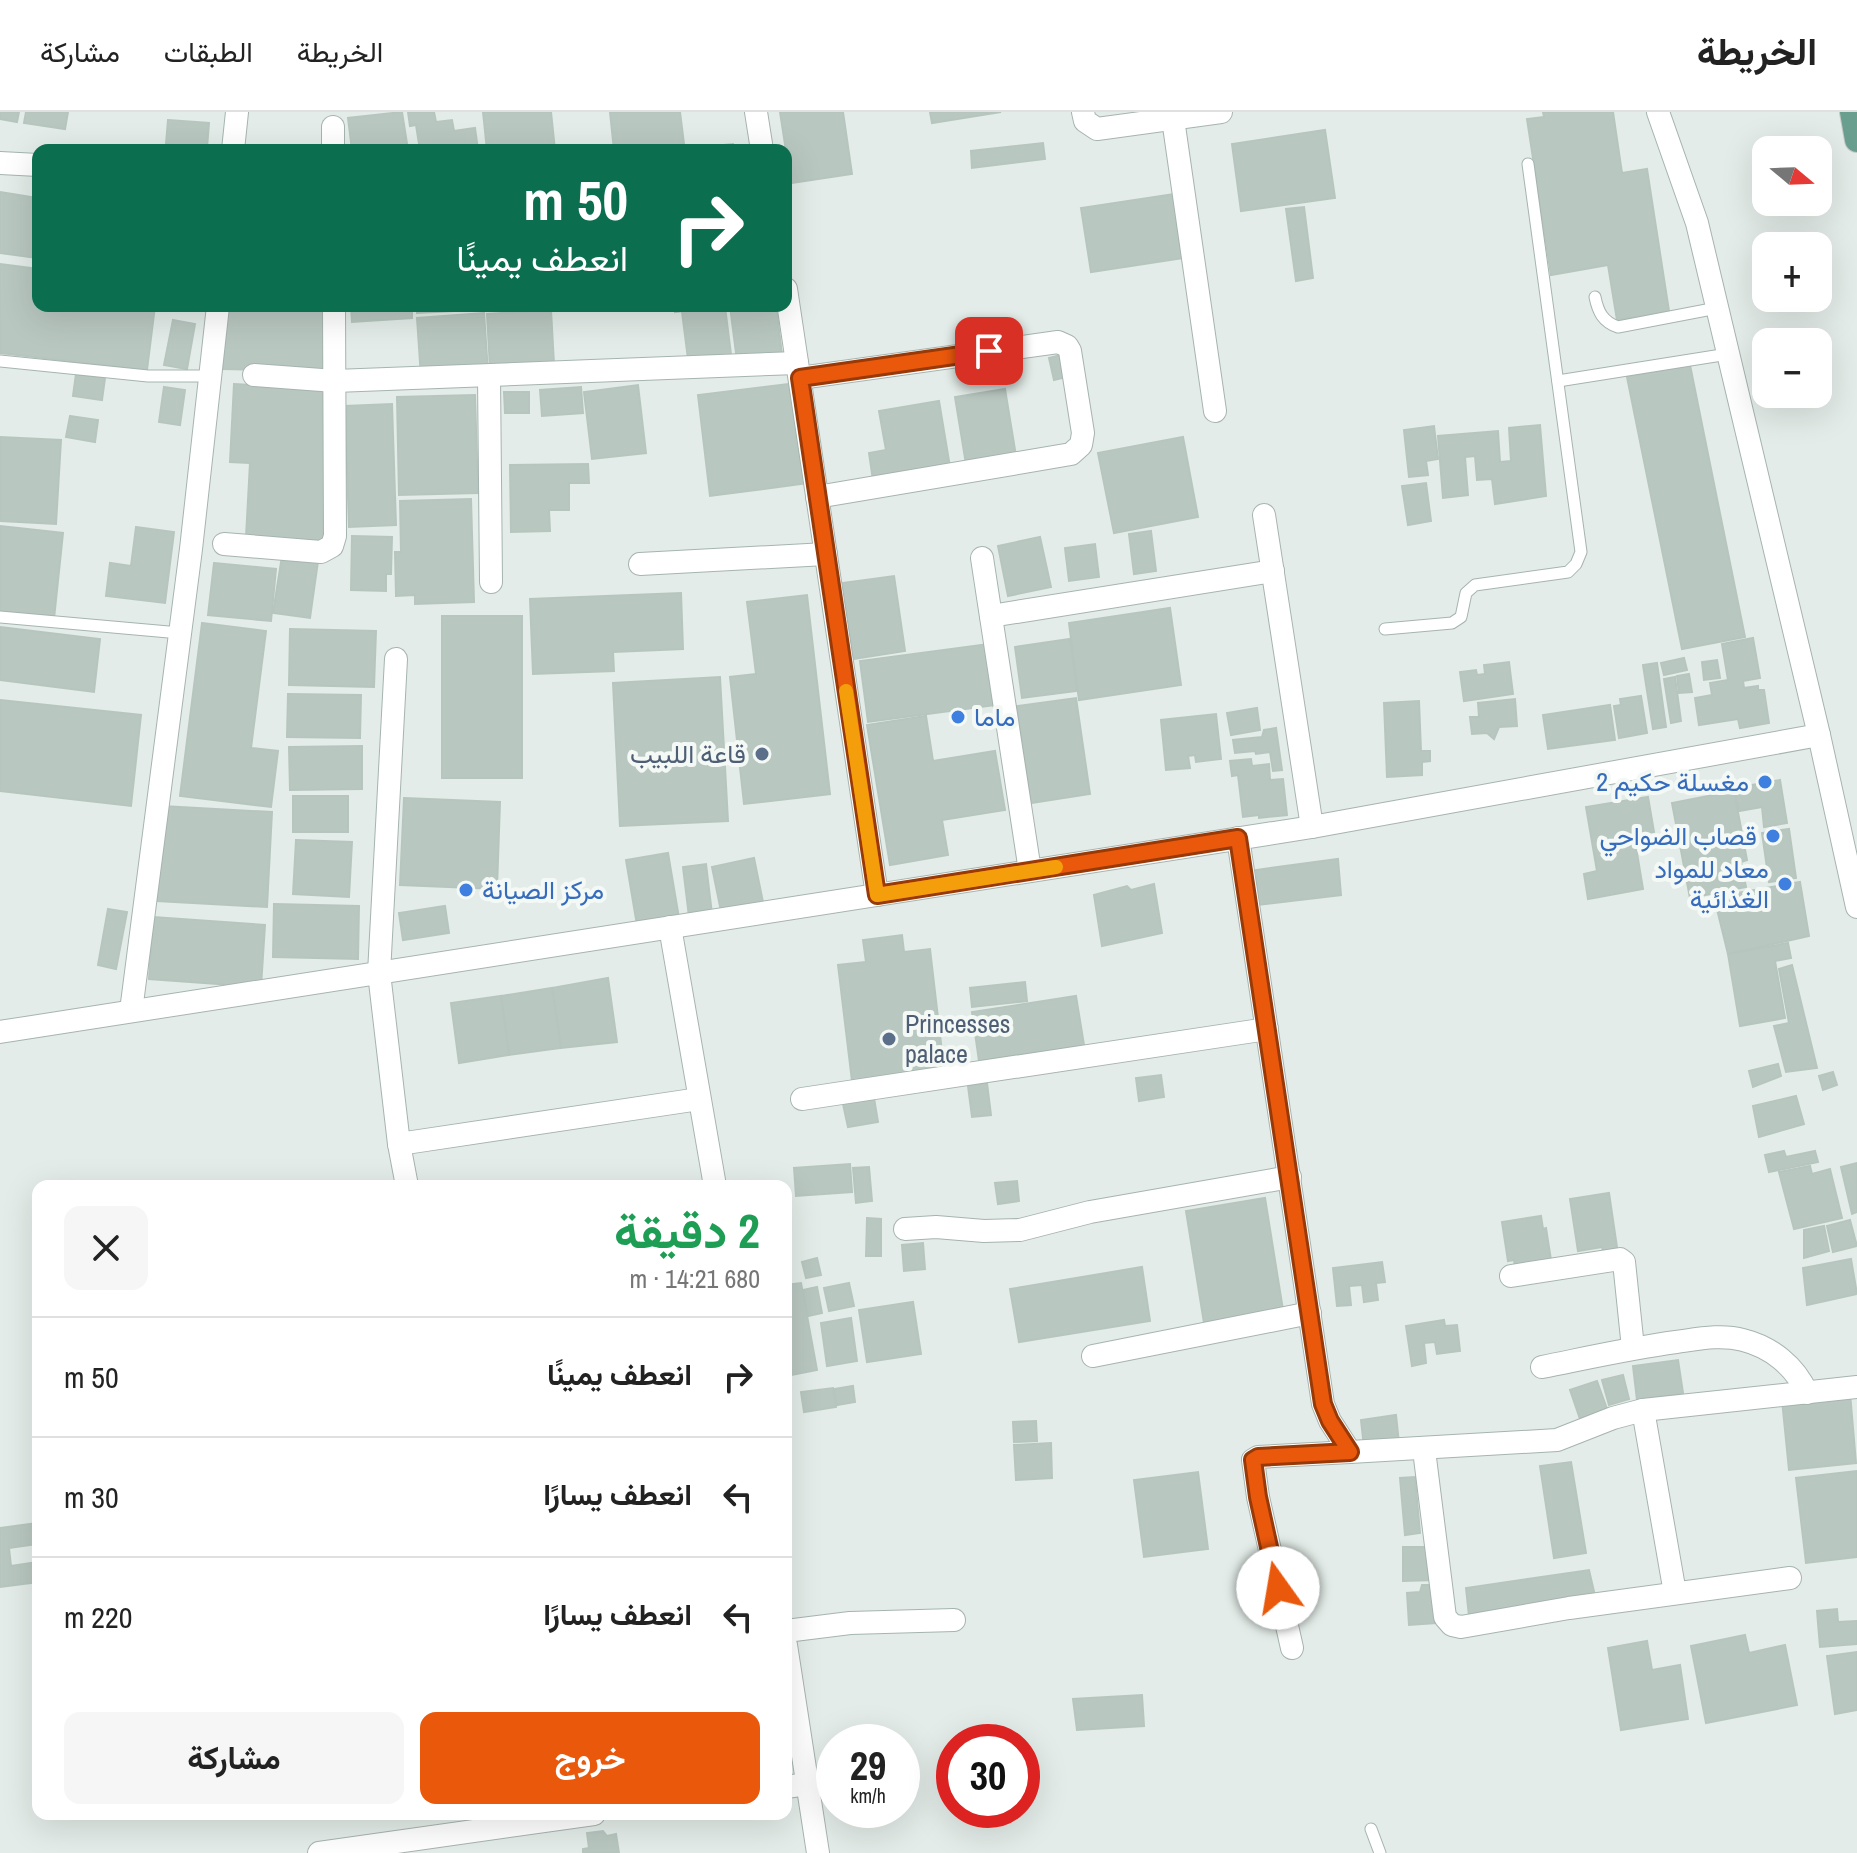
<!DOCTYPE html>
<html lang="ar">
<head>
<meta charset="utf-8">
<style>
  body { margin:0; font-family:"Archivo Narrow",Vazirmatn,sans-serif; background:#f6f6f6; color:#222; direction:rtl; height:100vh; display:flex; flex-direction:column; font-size:30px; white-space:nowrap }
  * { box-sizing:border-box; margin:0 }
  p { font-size:26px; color:#767676 }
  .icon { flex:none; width:44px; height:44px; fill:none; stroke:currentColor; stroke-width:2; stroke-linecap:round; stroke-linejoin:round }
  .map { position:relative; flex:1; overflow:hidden; direction:ltr }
  .side { position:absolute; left:32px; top:1068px; width:760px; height:640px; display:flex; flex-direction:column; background:#fff; border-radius:16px; box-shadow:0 8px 32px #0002; direction:rtl }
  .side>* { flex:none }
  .top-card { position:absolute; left:32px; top:32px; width:760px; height:168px; border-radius:16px; box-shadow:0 8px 32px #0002; direction:rtl; background:#0b6e4f; color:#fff; overflow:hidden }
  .needle { width:52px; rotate:109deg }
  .buttons { position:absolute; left:1752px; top:24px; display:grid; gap:16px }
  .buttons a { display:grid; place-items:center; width:80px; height:80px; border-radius:16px; background:#fff; box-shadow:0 8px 32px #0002; font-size:40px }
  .speed { position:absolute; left:816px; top:1612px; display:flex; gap:16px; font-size:40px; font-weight:700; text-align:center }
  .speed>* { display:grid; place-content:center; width:104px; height:104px; border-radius:50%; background:#fff; box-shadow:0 8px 32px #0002; line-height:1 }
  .speed small { font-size:20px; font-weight:400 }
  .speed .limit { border:12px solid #d22; background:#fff; color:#111 }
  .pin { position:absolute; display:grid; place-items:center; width:68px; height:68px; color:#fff; margin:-34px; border-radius:16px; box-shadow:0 4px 12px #0006 }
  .me { position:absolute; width:88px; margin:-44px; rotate:347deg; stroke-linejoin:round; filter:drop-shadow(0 0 6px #0008) }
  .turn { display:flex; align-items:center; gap:28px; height:168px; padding:0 32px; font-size:36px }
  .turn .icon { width:104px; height:104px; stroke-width:2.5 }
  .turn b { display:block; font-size:56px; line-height:68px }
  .round { display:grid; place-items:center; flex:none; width:84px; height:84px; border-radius:16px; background:#f6f6f6 }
  .overview { display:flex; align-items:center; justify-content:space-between; height:136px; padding:0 32px }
  h1 { font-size:48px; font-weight:700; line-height:60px; color:#1e9e55 }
  .primary-button { display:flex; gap:16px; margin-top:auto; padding:16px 32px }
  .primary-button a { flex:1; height:92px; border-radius:16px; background:#ea580c; color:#fff; font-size:32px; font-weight:700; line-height:92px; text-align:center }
  .primary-button a+a { background:#f6f6f6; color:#222 }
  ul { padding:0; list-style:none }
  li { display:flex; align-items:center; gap:24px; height:120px; padding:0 32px; border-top:2px solid #e0e0e0 }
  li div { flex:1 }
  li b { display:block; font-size:30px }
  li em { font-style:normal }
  header { display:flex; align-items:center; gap:48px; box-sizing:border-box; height:112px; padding:0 40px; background:#fff; border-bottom:2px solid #e0e0e0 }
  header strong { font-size:38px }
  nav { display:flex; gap:44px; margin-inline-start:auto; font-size:28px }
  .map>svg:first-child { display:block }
  .building { fill:#b9c7c1; stroke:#b6c6be; stroke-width:2 }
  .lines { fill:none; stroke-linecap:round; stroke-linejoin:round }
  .service-casing { stroke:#a6b4af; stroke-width:13 }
  .minor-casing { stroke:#a6b4af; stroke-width:24 }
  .primary-casing { stroke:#c2c9c6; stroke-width:26 }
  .service { stroke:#fff; stroke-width:11 }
  .minor { stroke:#fff; stroke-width:22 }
  .primary { stroke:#6a9f90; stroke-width:24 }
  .route-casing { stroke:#983908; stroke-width:20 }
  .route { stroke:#ea580c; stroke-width:14 }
  .slow { stroke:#f59e0b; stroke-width:14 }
  .shop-dot { fill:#3f7fe0; stroke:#f4f9f6; stroke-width:3 }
  .service-dot { fill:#5c6f8a; stroke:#f4f9f6; stroke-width:3 }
  .labels { text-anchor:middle; stroke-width:8; stroke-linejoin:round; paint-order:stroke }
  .shop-label { font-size:26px; fill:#366cbe; stroke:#f4f9f6; text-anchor:end }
  .service-label { font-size:26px; fill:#4e5e75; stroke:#f4f9f6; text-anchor:end }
</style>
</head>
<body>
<header>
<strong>الخريطة</strong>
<nav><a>الخريطة</a><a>الطبقات</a><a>مشاركة</a></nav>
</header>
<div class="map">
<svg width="1857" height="1741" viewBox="0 0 1857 1741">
  <rect width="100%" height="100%" fill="#e3ece8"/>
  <g class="building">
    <path d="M0,0H19L17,10L0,7Z"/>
    <path d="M26,0H68L65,17L24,11Z"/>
    <path d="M402,0L408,38H352L348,6Z"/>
    <path d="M408,0H434L436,10L452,8L454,19L475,16L478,38H420L416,13L410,14Z"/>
    <path d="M483,0H551L555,38H487Z"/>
    <path d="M610,0H680L684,32L677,33L678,38H614Z"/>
    <path d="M780,0H843L852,62L791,71Z"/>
    <path d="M930,0H1001L932,11Z"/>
    <path d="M1543,0H1613L1622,61L1647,57L1669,199L1617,208L1608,153L1551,163L1527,7L1544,5Z"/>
    <path d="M168,8L209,11L207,36L166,32Z"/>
    <path d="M1325,18L1335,86L1241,99L1232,32Z"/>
    <path d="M1043,31L1045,47L972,56L971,39Z"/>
    <path d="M733,32L734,38H692V36Z"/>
    <path d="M0,80L38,86V146L0,141Z"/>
    <path d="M1175,82L1184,146L1091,160L1081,96Z"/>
    <path d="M1304,95L1313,166L1296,169L1286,97Z"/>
    <path d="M0,152L38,157V194H155L147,258L0,241Z"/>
    <path d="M224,194H327L326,259L223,257Z"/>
    <path d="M351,194H412V206L352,210Z"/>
    <path d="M417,194H473V198L417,201Z"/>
    <path d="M675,194H714V195L675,200Z"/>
    <path d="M730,194H776L782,243L737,249Z"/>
    <path d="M725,195L732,250L689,255L682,200Z"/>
    <path d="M551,198L554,252L490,256L487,202Z"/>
    <path d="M484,201L488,260L421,265L417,206Z"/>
    <path d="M173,208L195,212L187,257L164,253Z"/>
    <path d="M1065,242L1070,264L1054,268L1049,246Z"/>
    <path d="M1690,253L1745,525L1682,537L1627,265Z"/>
    <path d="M76,262L105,266L102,288L73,284Z"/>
    <path d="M796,271L809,371L710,384L698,283Z"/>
    <path d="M234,272L331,277L322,429L246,425L250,351L230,350Z"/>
    <path d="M638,273L646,341L592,347L584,280Z"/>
    <path d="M164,275L185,278L180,313L159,310Z"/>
    <path d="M581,275L583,301L542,304L540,278Z"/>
    <path d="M1005,277L1016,344L966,352L955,285Z"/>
    <path d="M504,280H529V301H505Z"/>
    <path d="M475,283L478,381L399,383L397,285Z"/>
    <path d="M939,289L950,355L873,368L869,341L886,338L879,299Z"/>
    <path d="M392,292L396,413L349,415L345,294Z"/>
    <path d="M70,304L98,308L95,330L66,325Z"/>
    <path d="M1540,313L1546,384L1495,392L1492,367L1477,368L1475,344L1465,345L1468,383L1443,386L1438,324L1498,319L1500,350L1511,349L1509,316Z"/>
    <path d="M1434,314L1438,347L1426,349L1428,363L1409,365L1404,318Z"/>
    <path d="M0,325L61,328L56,412L0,409Z"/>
    <path d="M1183,325L1198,405L1114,421L1098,341Z"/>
    <path d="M588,352L589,371H569V398H549L550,419L511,420L510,353Z"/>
    <path d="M1426,371L1431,409L1408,413L1402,374Z"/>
    <path d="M471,387L474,490L415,492V483L396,484L395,440H401L400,389Z"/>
    <path d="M0,414L63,421L54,507L0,501Z"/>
    <path d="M136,415L174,420L165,491L106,484L110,451L131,454Z"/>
    <path d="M1151,419L1156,459L1134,462L1129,422Z"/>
    <path d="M352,424L392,425L391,462H386V479L351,478Z"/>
    <path d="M1040,425L1051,475L1008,484L998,434Z"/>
    <path d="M1095,432L1099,465L1069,469L1065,436Z"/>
    <path d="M282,444L318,449L310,506L273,501Z"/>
    <path d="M214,451L276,457L271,509L208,503Z"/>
    <path d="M894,464L905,539L853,547L842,471Z"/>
    <path d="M681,481L683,537L613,540L614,559L533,562L530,487Z"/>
    <path d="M807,483L830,682L744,692L730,565L756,562L747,490Z"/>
    <path d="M1170,496L1181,573L1079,588L1069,511Z"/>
    <rect x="442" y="504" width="80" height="162"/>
    <path d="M202,511L266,519L251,636L278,639L271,695L180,684Z"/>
    <path d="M0,515L100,527L94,580L0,568Z"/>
    <path d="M290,517L376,519L374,575L289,573Z"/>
    <path d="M1753,526L1760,566L1743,569L1744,576L1758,574V578H1764L1769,611L1740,616L1738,607L1699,613L1695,586L1712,583L1710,571L1728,568L1722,532Z"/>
    <path d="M1070,527L1077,579L1022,586L1015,535Z"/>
    <path d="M988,532L996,593L868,610L860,549Z"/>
    <path d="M1684,546L1687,558L1664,563L1661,551Z"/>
    <path d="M1717,548L1720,566L1704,568L1702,550Z"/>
    <path d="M1509,550L1513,582L1464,589L1460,560L1476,558L1477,563L1485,562L1484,553Z"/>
    <path d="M1657,551L1666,615L1653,617L1643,553Z"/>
    <path d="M1689,562L1692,580L1679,581L1677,564Z"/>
    <path d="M720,565L728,709L620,714L613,571Z"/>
    <path d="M1675,565L1681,609L1671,611L1664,567Z"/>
    <path d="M288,582L361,583L360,626L287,625Z"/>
    <path d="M1641,584L1647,621L1619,626L1614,594L1621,593L1620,587Z"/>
    <path d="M1076,586L1090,682L1031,691L1017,594Z"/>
    <path d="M1515,587L1517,614L1499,615L1494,627L1487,621L1472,622L1470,605H1479L1478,591Z"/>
    <path d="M0,588L141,603L131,694L0,679Z"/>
    <path d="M1419,589L1421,639H1430V649L1422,650V663L1387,665L1384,591Z"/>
    <path d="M1610,593L1615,628L1548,637L1543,603Z"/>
    <path d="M1257,596L1260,618L1231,623L1227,601Z"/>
    <path d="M1216,602L1221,647L1196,650L1195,643L1188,644L1190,656L1166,658L1161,608Z"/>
    <path d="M926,604L933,649L995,639L1005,698L942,708L948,743L890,753L867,613Z"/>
    <path d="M1276,616L1282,658L1273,659L1270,640L1256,642L1255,639L1235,641L1233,628L1262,625L1264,618Z"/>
    <path d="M362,634V677L290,678L289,635Z"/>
    <path d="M1251,647L1252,654L1269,652L1270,668L1283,667L1287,703L1259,706V703L1243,705L1238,663L1232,664L1230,649Z"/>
    <path d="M1780,668L1787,711L1764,715L1762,695L1739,699L1734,676Z"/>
    <path d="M1734,679L1747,748L1741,750L1746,775L1690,786L1672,691Z"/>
    <rect x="293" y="684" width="55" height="36"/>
    <path d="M1648,685L1654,720L1634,723L1643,777L1588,787L1584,762L1597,759L1586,695Z"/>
    <path d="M404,686L500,690L497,777L400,773Z"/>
    <path d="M162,694L272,700L267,795L157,789Z"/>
    <path d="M1789,717L1796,766L1769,770L1762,721Z"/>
    <path d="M296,728L352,730L349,785L293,782Z"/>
    <path d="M668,741L679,806L637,813L626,748Z"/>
    <path d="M754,746L764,795L722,804L712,755Z"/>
    <path d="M1338,747L1341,783L1258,793L1256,758Z"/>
    <path d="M706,752L712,802L689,805L683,755Z"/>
    <path d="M1800,770L1809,824L1728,842L1714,785Z"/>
    <path d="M1154,772L1162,821L1102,834L1094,783L1127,774L1131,778Z"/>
    <path d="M274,792L359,794L358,847L273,845Z"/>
    <path d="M445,794L449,821L403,828L399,801Z"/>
    <path d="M108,797L127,800L116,857L98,853Z"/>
    <path d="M153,805L265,813L261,875L149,867Z"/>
    <path d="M902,823L904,840L930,837L944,957L852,969L838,853L866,850L863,828Z"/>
    <path d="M1788,831L1791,846L1775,849L1785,906L1740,914L1728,842Z"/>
    <path d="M1792,853L1817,956L1786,960L1774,914L1789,911L1779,857Z"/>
    <path d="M608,866L617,930L561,936L552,876Z"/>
    <path d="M1025,870L1027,889L972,895L970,876Z"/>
    <path d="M552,876L561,936L509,943L501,884Z"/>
    <path d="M501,884L509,943L459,951L451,891Z"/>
    <path d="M1076,884L1084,933L979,949L972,900Z"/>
    <path d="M1778,952L1781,964L1753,975L1749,959Z"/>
    <path d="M1833,960L1837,973L1823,978L1819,964Z"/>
    <path d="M1161,963L1164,985L1139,989L1136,966Z"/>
    <path d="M987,971L991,1003L972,1005L968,974Z"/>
    <path d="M1796,984L1804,1012L1759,1025L1753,994Z"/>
    <path d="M874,986L878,1010L848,1015L843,992Z"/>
    <path d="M1784,1039L1786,1045L1815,1039L1818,1050L1769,1060L1765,1043Z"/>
    <path d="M1857,1051V1100L1852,1102L1841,1055Z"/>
    <path d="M850,1052L852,1080L796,1084L794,1056Z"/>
    <path d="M1810,1054L1812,1062L1830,1057L1842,1106L1794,1117L1779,1060Z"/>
    <path d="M869,1055L872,1089L856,1091L853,1056Z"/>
    <path d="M1017,1069L1019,1089L998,1092L995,1071Z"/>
    <path d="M1609,1081L1618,1142L1604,1144L1602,1135L1578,1139L1570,1087Z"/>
    <path d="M1265,1086L1283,1198L1204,1211L1186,1099Z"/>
    <path d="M1541,1104L1543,1117L1546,1116L1551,1148L1515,1155L1514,1148L1508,1149L1502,1110Z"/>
    <path d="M867,1106L881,1107V1144H866Z"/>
    <path d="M1850,1108L1857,1134L1833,1140L1827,1114Z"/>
    <path d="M1824,1114L1829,1139L1804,1146V1118Z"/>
    <path d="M923,1131L925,1157L904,1159L902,1133Z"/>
    <path d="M817,1146L821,1163L806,1166L802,1150Z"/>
    <path d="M1851,1147L1857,1182L1807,1193L1803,1156Z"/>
    <path d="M1382,1150L1385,1170L1376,1171L1378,1188L1364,1190L1362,1173L1349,1174L1351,1193L1337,1194L1333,1156Z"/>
    <path d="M1142,1155L1150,1209L1019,1230L1010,1177Z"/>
    <path d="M801,1171L817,1258L786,1264V1173Z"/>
    <path d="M849,1171L854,1194L829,1199L824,1176Z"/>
    <path d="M817,1175L822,1201L808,1204L803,1178Z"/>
    <path d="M913,1190L921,1242L867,1250L859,1198Z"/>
    <path d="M851,1206L857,1249L827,1254L821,1211Z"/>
    <path d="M1444,1208L1445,1214L1457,1213L1460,1239L1437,1242L1435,1230L1424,1231L1426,1251L1412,1254L1406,1214Z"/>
    <path d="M1678,1248L1683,1281L1637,1288L1633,1254Z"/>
    <path d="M1623,1263L1629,1287L1609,1293L1602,1268Z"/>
    <path d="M1597,1269L1607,1297L1580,1307L1570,1278Z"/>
    <path d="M853,1274L855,1290L837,1293L834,1277Z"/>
    <path d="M833,1276L836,1295L804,1300L801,1280Z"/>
    <path d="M1850,1281L1856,1351L1789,1358L1782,1288Z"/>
    <path d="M1396,1303L1399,1331L1364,1335L1361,1308Z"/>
    <path d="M1036,1309L1037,1329L1014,1330L1013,1310Z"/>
    <path d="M1051,1331L1052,1366L1016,1368L1014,1333Z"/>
    <path d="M1571,1350L1586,1441L1554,1446L1540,1354Z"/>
    <path d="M1857,1359V1445L1806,1451L1796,1366Z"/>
    <path d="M1198,1360L1208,1437L1144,1445L1134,1368Z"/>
    <path d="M1415,1365L1420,1421L1405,1423L1400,1366Z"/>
    <path d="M38,1411V1432L9,1436L11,1454L38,1450V1470L0,1475V1416Z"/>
    <path d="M1403,1435H1429L1436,1468L1403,1469Z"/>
    <path d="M1589,1458L1595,1484L1469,1504L1466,1476Z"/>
    <path d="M1422,1473H1435L1436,1511L1409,1513L1407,1481L1420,1480Z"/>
    <path d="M1837,1497L1838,1510L1857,1509V1532L1820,1535L1817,1499Z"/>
    <path d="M1745,1523L1749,1541L1785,1533L1797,1593L1706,1611L1691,1534Z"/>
    <path d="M1647,1529L1652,1558L1680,1553L1688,1607L1621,1618L1608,1536Z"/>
    <path d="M1857,1540V1598L1835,1602L1827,1544Z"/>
    <path d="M1142,1583L1144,1614L1077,1618L1073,1587Z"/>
    <path d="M603,1719L607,1724L616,1722L619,1741H583V1737L589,1736L587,1721Z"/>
  </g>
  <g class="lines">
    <g class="service-casing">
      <g id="service">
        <path d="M1595,185C1598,200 1603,210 1618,215L1717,196"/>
        <path d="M0,249L148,264H211"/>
        <path d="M1558,269L1728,242"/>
        <path d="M0,505L180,521"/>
        <path d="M1385,517L1452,511L1461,505L1466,481L1475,473L1568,460L1576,452L1581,440L1528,52"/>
        <path d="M1371,1717L1380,1741"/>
      </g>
    </g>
    <g class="minor-casing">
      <g id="minor">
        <path d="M756,0L762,38"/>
        <path d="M1083,0L1085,9L1097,17L1221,0"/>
        <path d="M1658,0L1697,111L1819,623L1857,795"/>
        <path d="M1173,7L1215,299"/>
        <path d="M333,15V38"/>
        <path d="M233,38L237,0"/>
        <path d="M0,51L38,53"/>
        <path d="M786,177L877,783"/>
        <path d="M254,263L335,269L797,251"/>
        <path d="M489,265L491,470"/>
        <path d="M800,266L1058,230L1067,234L1070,239L1083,321L1081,333L1071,342L817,385"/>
        <path d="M1264,403L1312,715"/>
        <path d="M224,432L321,440L332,434L335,424L334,194"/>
        <path d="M982,446L1030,759"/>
        <path d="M640,452L826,442"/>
        <path d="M991,504L1273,459"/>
        <path d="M396,547L379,861L399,1032L407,1074"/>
        <path d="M1238,726L1323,1292L1330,1309L1350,1340L1557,1328L1613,1306L1643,1298L1857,1275"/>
        <path d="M670,815L715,1074"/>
        <path d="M131,899L191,437L218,194"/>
        <path d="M0,920L1312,715L1819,623"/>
        <path d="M802,987L1267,917"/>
        <path d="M399,1032L699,987"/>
        <path d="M905,1117L936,1115L984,1119L1020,1118L1090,1100L1290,1065"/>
        <path d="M1511,1164L1620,1147L1624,1150L1633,1236"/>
        <path d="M1093,1244L1310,1201"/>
        <path d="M1542,1255C1587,1246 1631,1236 1676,1230C1698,1227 1721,1222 1743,1228C1771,1235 1795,1254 1807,1281"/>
        <path d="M1643,1298L1675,1481"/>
        <path d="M1424,1338L1445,1505L1452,1513L1461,1515L1569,1496L1790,1466"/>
        <path d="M786,1519L850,1511L954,1508"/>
        <path d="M786,1533L818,1741"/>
        <path d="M1292,1536L1258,1385L1253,1348L1258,1345L1350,1340"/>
        <path d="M786,1675L807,1672"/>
        <path d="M319,1741L594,1702"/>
      </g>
    </g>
    <g class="primary-casing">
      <path id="primary" d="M1852,0L1857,28"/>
    </g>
    <use href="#service" class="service"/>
    <use href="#minor" class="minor"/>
    <use href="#primary" class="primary"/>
  </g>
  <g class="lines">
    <g class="route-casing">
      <path id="route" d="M989,239L800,266L877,783L1238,726L1323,1292L1330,1309L1350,1340L1258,1345L1253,1348L1258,1385L1278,1476"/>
    </g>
    <use href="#route" class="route"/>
    <path class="slow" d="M846,579L877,783L1056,755"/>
  </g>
  <g class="shop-dot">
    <circle cx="958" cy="605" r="8"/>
    <circle cx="1765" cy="670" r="8"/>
    <circle cx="1773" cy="724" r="8"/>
    <circle cx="1785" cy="772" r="8"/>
    <circle cx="466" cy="778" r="8"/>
  </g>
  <g class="service-dot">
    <circle cx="762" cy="642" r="8"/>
    <circle cx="889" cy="927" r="8"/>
  </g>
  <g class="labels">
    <g class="shop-label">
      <text x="974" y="614" text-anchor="start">ماما</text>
      <text x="1749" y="679">مغسلة حكيم 2</text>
      <text x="1757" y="733">قصاب الضواحي</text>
      <text x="1769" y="766">معاد للمواد<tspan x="1769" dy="30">الغذائية</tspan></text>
      <text x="482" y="787" text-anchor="start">مركز الصيانة</text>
    </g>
    <g class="service-label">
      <text x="746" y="651">قاعة اللبيب</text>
      <text x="905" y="921" text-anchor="start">Princesses<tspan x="905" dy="30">palace</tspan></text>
    </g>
  </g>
</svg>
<div class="buttons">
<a><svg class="needle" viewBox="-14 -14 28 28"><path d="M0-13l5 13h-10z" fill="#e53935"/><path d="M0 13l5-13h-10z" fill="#767676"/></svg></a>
<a>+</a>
<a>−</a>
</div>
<div class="speed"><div>29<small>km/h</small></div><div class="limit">30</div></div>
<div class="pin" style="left:989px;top:239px;background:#d93025"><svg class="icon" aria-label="arrive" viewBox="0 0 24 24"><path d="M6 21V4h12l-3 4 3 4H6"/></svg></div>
<svg class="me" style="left:1278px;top:1476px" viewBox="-20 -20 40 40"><circle r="19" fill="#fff"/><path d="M0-13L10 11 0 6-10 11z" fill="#ea580c"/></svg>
<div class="top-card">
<div class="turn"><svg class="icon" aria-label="right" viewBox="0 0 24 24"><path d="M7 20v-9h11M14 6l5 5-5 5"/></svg><div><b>50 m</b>انعطف يمينًا</div></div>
</div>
<section class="side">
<div class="overview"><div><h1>2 دقيقة</h1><p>680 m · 14:21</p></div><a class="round"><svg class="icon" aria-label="close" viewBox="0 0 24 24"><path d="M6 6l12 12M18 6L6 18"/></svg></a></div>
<ul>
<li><svg class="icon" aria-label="right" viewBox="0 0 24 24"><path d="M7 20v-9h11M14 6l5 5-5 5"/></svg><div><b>انعطف يمينًا</b></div><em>50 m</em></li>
<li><svg class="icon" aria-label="left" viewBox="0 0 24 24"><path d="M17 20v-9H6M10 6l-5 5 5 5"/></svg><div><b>انعطف يسارًا</b></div><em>30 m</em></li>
<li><svg class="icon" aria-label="left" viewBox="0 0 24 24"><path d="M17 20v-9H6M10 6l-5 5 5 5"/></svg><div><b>انعطف يسارًا</b></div><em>220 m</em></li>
</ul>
<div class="primary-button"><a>خروج</a><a>مشاركة</a></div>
</section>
</div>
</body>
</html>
